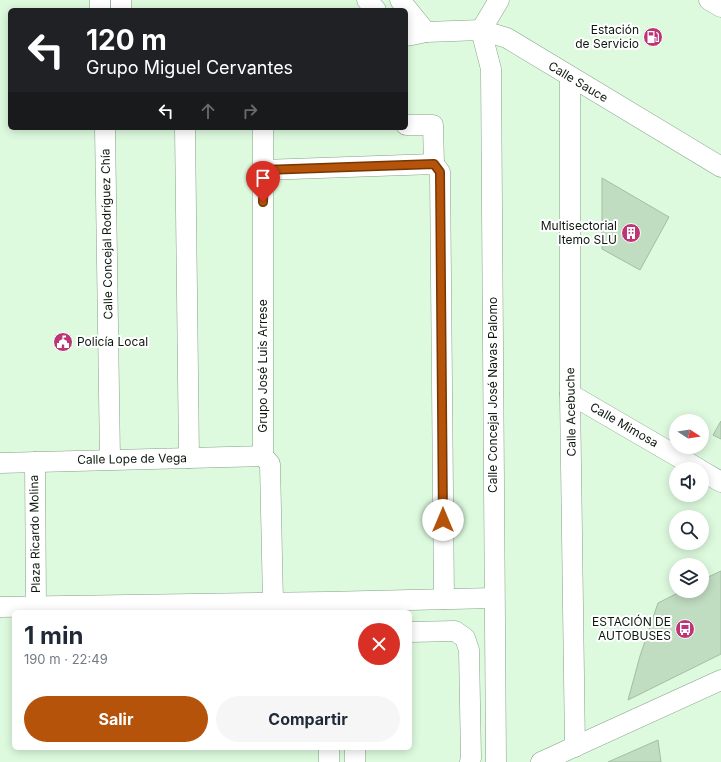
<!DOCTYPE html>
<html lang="es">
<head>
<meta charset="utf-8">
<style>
  body { margin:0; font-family:Inter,sans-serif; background:#f6f6f7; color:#1f2937; height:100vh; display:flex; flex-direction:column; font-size:15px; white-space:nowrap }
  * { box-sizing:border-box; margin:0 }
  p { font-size:13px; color:#747a83 }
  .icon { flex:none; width:22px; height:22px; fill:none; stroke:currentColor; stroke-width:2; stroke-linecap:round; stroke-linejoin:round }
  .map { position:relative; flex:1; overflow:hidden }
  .panel { position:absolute; left:12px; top:610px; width:400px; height:140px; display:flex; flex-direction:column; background:#fff; border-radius:6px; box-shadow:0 2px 10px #0003 }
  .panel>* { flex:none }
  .guide { position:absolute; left:8px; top:8px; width:400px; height:122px; border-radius:6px; box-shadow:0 2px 10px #0003; background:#202124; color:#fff; overflow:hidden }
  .needle { width:26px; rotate:102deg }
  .tools { position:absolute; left:669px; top:414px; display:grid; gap:8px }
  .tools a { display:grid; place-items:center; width:40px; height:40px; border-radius:50%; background:#fff; box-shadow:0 2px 10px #0003; font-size:20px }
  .pin { position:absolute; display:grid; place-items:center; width:34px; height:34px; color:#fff; margin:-41px -17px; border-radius:50% 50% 50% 0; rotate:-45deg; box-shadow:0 0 4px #0007 }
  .pin .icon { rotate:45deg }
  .me { position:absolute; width:44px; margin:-22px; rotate:0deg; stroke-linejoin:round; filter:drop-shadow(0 0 3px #0008) }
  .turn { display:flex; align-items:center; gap:14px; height:84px; padding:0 12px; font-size:18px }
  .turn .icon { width:52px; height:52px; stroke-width:2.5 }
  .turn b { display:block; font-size:28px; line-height:34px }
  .lanes { display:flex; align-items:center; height:38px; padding:0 12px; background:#0003; justify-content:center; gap:20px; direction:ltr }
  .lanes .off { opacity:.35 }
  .round { display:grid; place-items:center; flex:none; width:42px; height:42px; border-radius:21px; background:#f6f6f7 }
  .summary { display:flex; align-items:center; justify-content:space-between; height:68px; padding:0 12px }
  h1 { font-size:24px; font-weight:700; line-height:30px }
  .primary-button { display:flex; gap:8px; margin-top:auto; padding:8px 12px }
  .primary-button a { flex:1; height:46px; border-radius:24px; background:#b45309; color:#fff; font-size:16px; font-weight:700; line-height:46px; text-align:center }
  .primary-button a+a { background:#f6f6f7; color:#1f2937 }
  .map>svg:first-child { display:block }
  .building { fill:#c0dcc1; stroke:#a2bea3 }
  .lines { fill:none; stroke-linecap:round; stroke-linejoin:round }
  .minor-casing { stroke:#85a187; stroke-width:21 }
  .minor { stroke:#fff; stroke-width:20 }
  .route-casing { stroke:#753606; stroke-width:10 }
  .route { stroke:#b45309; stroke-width:7 }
  .labels { text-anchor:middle; stroke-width:4; stroke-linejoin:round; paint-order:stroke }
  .poi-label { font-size:12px; fill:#0d170e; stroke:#fff; text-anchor:end }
  .street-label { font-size:12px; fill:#0d170e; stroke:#fff }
</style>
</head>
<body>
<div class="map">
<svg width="721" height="762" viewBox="0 0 721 762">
  <rect width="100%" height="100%" fill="#ddfade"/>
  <g class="building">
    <path d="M602,178L669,217L640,270L602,249Z"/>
    <path d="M721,421V439L713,435Z"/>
    <path d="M721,571V654L628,700L640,656L658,603L682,591H702V580Z"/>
    <path d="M658,740L661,762H608Z"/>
  </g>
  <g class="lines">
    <g class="minor-casing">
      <g id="minor">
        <path d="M100,0V10"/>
        <path d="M367,0L376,10"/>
        <path d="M400,0L426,32"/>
        <path d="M709,0L721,7"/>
        <path d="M121,10V0"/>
        <path d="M406,36L412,35L426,32L481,30L507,38L721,167"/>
        <path d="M570,77V394L575,747"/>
        <path d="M406,125H433L434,164"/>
        <path d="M105,128L110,459"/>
        <path d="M185,128L189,458"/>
        <path d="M263,128V456L270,464L273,602"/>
        <path d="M263,170L434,164L440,172L444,599"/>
        <path d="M570,394L699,469"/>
        <path d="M35,462L36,606"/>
        <path d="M0,463L263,456"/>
        <path d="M702,471L721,482"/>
        <path d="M0,607L326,602L494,598"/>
        <path d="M410,632L455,631L465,638L469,650L471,758L470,762"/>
        <path d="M329,748V762"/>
        <path d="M355,748V762"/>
        <path d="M496,762L491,69L481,30L499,0"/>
        <path d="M541,762L721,680"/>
      </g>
    </g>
    <use href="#minor" class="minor"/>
  </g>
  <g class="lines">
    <g class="route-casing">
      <path id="route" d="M263,202L264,170L434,164L440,172L443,520"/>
    </g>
    <use href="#route" class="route"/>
  </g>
  <defs>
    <g id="fuel-disc" transform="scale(1)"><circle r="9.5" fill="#bc3676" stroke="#fff"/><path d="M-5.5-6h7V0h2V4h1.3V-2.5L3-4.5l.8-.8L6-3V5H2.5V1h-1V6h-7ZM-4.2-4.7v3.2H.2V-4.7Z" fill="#fff"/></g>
    <g id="building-disc" transform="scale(1)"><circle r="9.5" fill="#bc3676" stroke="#fff"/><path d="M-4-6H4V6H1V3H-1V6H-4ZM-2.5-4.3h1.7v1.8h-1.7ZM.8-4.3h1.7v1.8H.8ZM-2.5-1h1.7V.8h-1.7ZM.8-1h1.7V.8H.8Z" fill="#fff"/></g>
    <g id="civic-disc" transform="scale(1)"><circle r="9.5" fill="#bc3676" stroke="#fff"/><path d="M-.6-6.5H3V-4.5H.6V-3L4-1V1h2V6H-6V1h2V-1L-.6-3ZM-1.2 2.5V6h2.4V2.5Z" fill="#fff"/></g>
    <g id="bus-disc" transform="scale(1)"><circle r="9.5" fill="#bc3676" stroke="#fff"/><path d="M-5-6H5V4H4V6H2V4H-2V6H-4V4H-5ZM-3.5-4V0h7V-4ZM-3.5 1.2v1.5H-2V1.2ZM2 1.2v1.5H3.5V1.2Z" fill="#fff"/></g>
  </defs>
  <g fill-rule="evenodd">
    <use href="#fuel-disc" x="653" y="37"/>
    <use href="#building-disc" x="631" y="233"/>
    <use href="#civic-disc" x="63" y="342"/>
    <use href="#bus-disc" x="685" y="629"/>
  </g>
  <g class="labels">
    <g class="poi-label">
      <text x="639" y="34">Estación<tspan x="639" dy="14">de Servicio</tspan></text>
      <text x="617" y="230">Multisectorial<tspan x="617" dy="14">Itemo SLU</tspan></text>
      <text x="77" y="346" text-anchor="start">Policía Local</text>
      <text x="671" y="626">ESTACIÓN DE<tspan x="671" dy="14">AUTOBUSES</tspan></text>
    </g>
    <g class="street-label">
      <text transform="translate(578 82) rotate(31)" y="4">Calle Sauce</text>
      <text transform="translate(107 234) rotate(-91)" y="4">Calle Concejal Rodríguez Chía</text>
      <text transform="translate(263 366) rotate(-90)" y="4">Grupo José Luis Arrese</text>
      <text transform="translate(493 395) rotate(-90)" y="4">Calle Concejal José Navas Palomo</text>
      <text transform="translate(571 412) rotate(-91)" y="4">Calle Acebuche</text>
      <text transform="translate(624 425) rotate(30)" y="4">Calle Mimosa</text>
      <text transform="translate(132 459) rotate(-1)" y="4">Calle Lope de Vega</text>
      <text transform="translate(35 534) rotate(-91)" y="4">Plaza Ricardo Molina</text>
    </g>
  </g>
</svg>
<div class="tools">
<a><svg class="needle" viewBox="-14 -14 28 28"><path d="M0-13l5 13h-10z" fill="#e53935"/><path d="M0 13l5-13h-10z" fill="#747a83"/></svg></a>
<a><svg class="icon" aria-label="sound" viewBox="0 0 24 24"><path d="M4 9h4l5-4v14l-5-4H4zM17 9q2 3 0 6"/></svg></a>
<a><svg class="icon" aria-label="search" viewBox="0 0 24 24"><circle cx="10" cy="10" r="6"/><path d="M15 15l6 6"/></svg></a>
<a><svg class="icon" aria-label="layers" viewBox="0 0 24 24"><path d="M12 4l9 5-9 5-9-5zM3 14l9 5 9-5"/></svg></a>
</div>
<div class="pin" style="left:263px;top:202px;background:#d93025"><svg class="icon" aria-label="arrive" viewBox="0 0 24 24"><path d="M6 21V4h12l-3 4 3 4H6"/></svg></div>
<svg class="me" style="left:443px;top:520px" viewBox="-20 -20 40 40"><circle r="19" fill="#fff"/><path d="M0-13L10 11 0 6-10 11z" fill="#b45309"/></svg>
<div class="guide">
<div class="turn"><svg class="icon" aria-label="left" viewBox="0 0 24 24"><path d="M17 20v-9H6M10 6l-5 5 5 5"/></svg><div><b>120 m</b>Grupo Miguel Cervantes</div></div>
<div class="lanes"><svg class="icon" aria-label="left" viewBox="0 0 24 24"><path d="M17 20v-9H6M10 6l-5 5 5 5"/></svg><svg class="icon off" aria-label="ahead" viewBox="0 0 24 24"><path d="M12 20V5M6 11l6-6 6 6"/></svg><svg class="icon off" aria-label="right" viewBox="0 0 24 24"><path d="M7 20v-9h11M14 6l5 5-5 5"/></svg></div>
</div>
<section class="panel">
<div class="summary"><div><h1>1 min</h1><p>190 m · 22:49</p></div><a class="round" style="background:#d93025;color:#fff"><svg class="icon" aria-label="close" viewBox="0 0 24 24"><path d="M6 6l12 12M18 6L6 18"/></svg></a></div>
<div class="primary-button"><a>Salir</a><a>Compartir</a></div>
</section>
</div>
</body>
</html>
